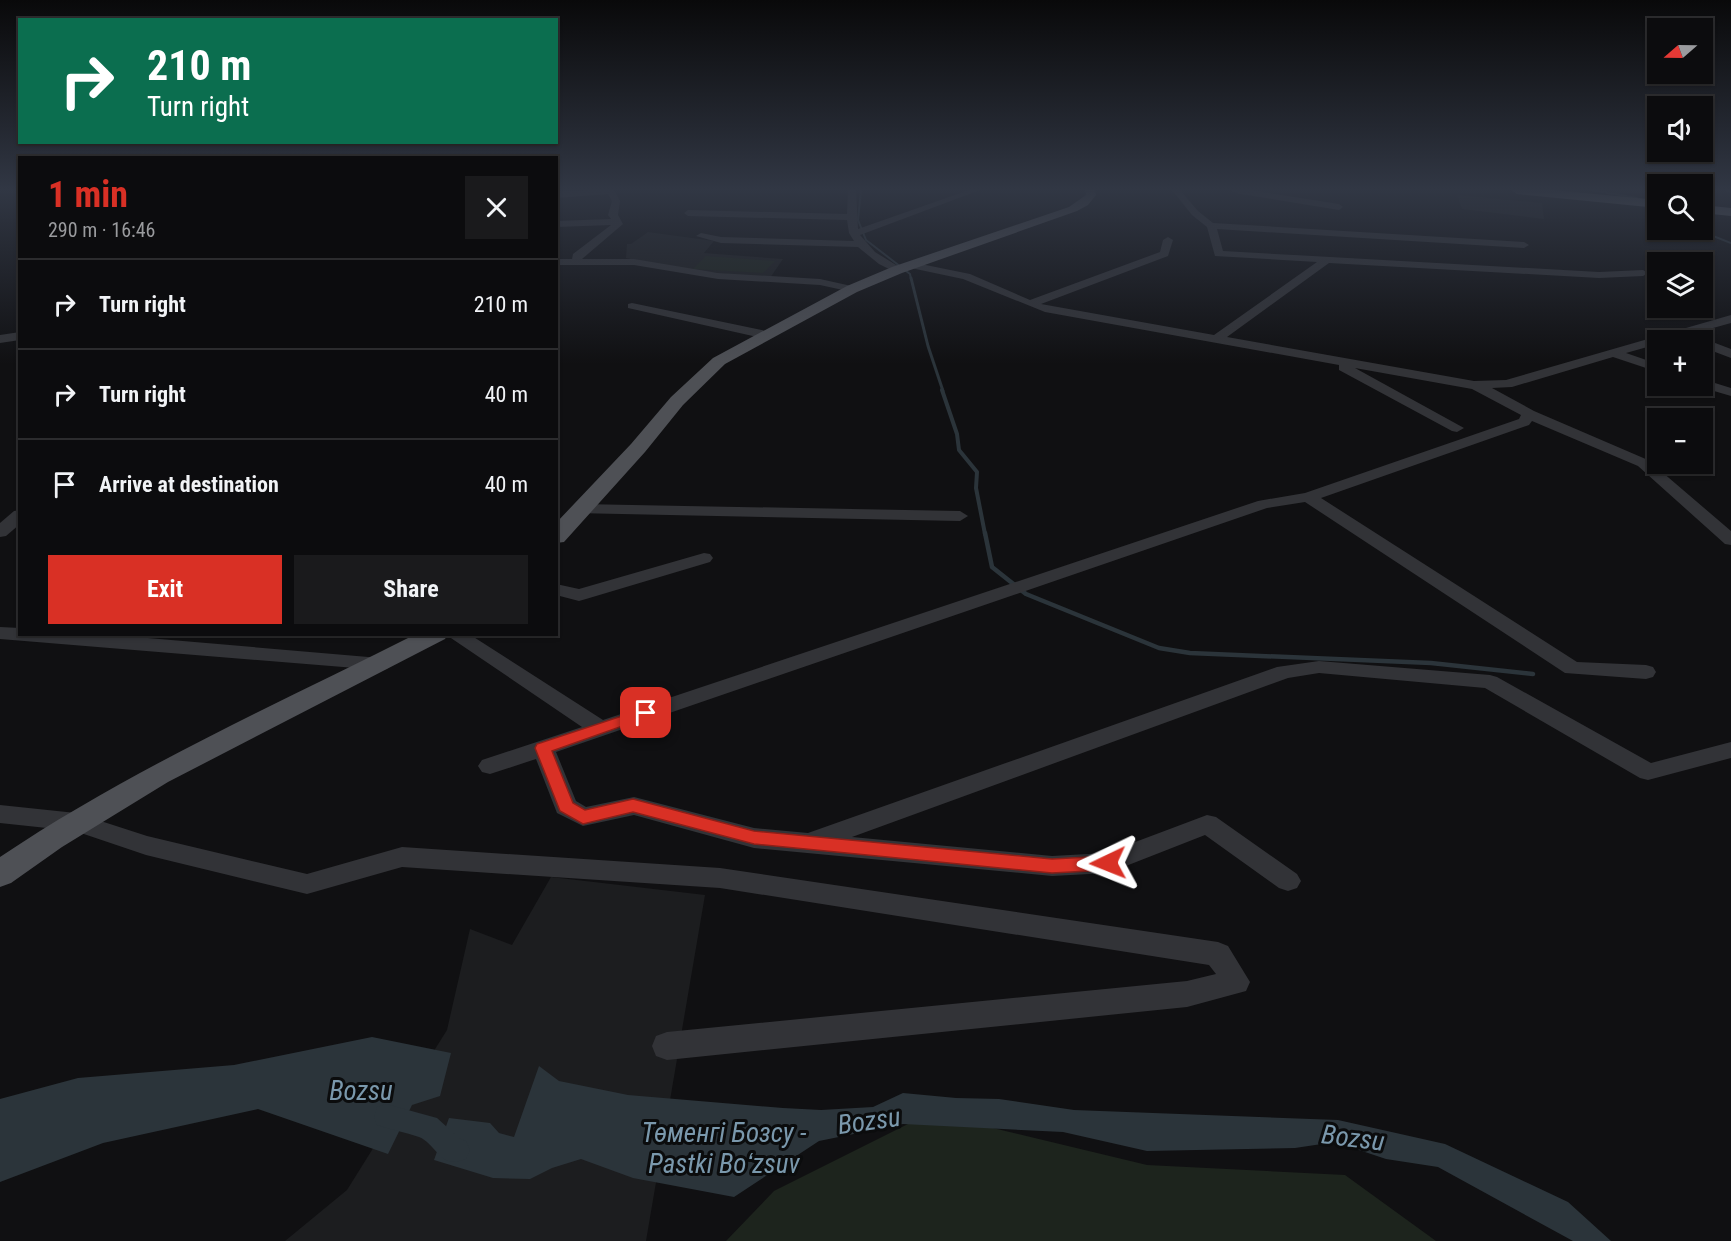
<!DOCTYPE html>
<html lang="en">
<head>
<meta charset="utf-8">
<style>
  body { margin:0; font-family:"Roboto Condensed",sans-serif; background:#1a1a1c; color:#f1f3f6; height:100vh; display:flex; flex-direction:column; font-size:22px; white-space:nowrap }
  * { box-sizing:border-box; margin:0 }
  p { font-size:20px; color:#9a9b9e }
  .icon { flex:none; width:33px; height:33px; fill:none; stroke:currentColor; stroke-width:2; stroke-linecap:round; stroke-linejoin:round }
  .map { position:relative; flex:1; overflow:hidden }
  .sheet { position:absolute; left:18px; top:156px; width:540px; height:480px; display:flex; flex-direction:column; background:#0c0c0e; border-radius:0px; box-shadow:0 2px 4px #0004,0 0 0 2px #2c2c2e }
  .sheet>* { flex:none }
  .top-card { position:absolute; left:18px; top:18px; width:540px; height:126px; border-radius:0px; box-shadow:0 2px 4px #0004,0 0 0 2px #2c2c2e; background:#0b6e4f; color:#fff; overflow:hidden }
  .needle { width:39px; rotate:250deg }
  .tools { position:absolute; left:1647px; top:18px; display:grid; gap:12px }
  .tools a { display:grid; place-items:center; width:66px; height:66px; border-radius:0px; background:#0c0c0e; box-shadow:0 2px 4px #0004,0 0 0 2px #2c2c2e; font-size:30px }
  .pin { position:absolute; display:grid; place-items:center; width:51px; height:51px; color:#fff; margin:-26px; border-radius:12px; box-shadow:0 3px 9px #0006 }
  .me { position:absolute; width:66px; margin:-33px; rotate:268deg; stroke-linejoin:round; filter:drop-shadow(0 0 4px #0008) }
  .turn { display:flex; align-items:center; gap:21px; height:126px; padding:0 30px; font-size:27px }
  .turn .icon { width:78px; height:78px; stroke-width:2.5 }
  .turn b { display:block; font-size:42px; line-height:51px }
  .round { display:grid; place-items:center; flex:none; width:63px; height:63px; border-radius:0px; background:#1a1a1c }
  .head { display:flex; align-items:center; justify-content:space-between; height:102px; padding:0 30px }
  h1 { font-size:36px; font-weight:700; line-height:45px; color:#d93025 }
  .button { display:flex; gap:12px; margin-top:auto; padding:12px 30px }
  .button a { flex:1; height:69px; border-radius:0px; background:#d93025; color:#fff; font-size:24px; font-weight:700; line-height:69px; text-align:center }
  .button a+a { background:#1a1a1c; color:#f1f3f6 }
  ul { padding:0; list-style:none }
  li { display:flex; align-items:center; gap:18px; height:90px; padding:0 30px; border-top:2px solid #2c2c2e }
  li div { flex:1 }
  li b { display:block; font-size:22px }
  li em { font-style:normal }
  .map>svg:first-child { display:block }
  .built { fill:#1c1d1f }
  .green { fill:#1d241d }
  .water { fill:#2b343a }
  .lines { fill:none; stroke-linecap:round; stroke-linejoin:round }
  .stream-far3 { stroke:#2b343a; stroke-width:2 }
  .stream-far2 { stroke:#2b343a; stroke-width:3 }
  .stream-far1 { stroke:#2b343a; stroke-width:4 }
  .stream { stroke:#2b343a; stroke-width:4.5 }
  .canal { fill:#2b343a; fill-rule:evenodd }
  .minor { fill:#323337; fill-rule:evenodd }
  .major { fill:#4e5055; fill-rule:evenodd }
  .highway { fill:#5e6167; fill-rule:evenodd }
  .route { fill:#d93025; stroke:#8d1f18; stroke-width:1.5 }
  .labels { text-anchor:middle; stroke-width:6; stroke-linejoin:round; paint-order:stroke }
  .near-water-label { font-size:27px; font-style:italic; fill:#7a98ac; stroke:#0b0c0d }
</style>
</head>
<body>
<div class="map">
<svg width="1731" height="1241" viewBox="0 0 1731 1241">
  <rect width="100%" height="100%" fill="#101012"/>
  <g class="built">
    <path d="M1457,195L1542,203L1544,219L1462,209Z"/>
    <path d="M648,232L714,241L704,253L783,259L770,278L677,269L626,258L627,244H631Z"/>
    <path d="M551,877L705,895L646,1241H285L347,1190L447,1030L470,929L512,945Z"/>
  </g>
  <g class="green">
    <path d="M706,256L775,261L763,273L693,269Z"/>
    <path d="M930,1113L1147,1165L1345,1175L1436,1241H726L774,1191Z"/>
  </g>
  <g class="water">
    <path d="M372,1037L451,1053L440,1096L412,1105L388,1154L258,1109L103,1143L0,1182V1099L78,1078L234,1065Z"/>
    <path d="M539,1066L559,1081L628,1095L783,1108L821,1110L873,1107L903,1093L956,1098L999,1099L1074,1110L1338,1120L1445,1144L1568,1202L1611,1241H1573L1438,1167L1386,1159L1335,1142L1295,1148L1147,1151L1063,1132L903,1124L819,1141L734,1197L633,1178L581,1159L552,1168L530,1179L493,1178L434,1160L449,1118L490,1123L499,1133L514,1137Z"/>
  </g>
  <g class="lines">
    <g class="stream-far3">
      <path d="M861,190L858,220L866,240L910,274L911,279"/>
      <path d="M1591,190L1637,198"/>
      <path d="M1726,190L1731,192"/>
      <path d="M1698,230L1731,243"/>
    </g>
    <path class="stream-far2" d="M911,278L928,346L943,391"/>
    <path class="stream-far1" d="M942,390L957,434L959,450L977,472L976,488L985,534"/>
    <path class="stream" d="M985,533L992,567L1026,594L1159,648L1190,653L1431,663L1533,674"/>
    <path class="canal" d="M386,1104L437,1118L459,1138L466,1141L470,1150L466,1159C439,1170 438,1145 419,1137C405,1132 391,1130 377,1125L374,1116L377,1107Z"/>
    <g class="minor">
      <path d="M592,190H614L620,201L618,215L623,224L582,259H634L718,273L820,279L856,287L857,289L852,292L820,285L718,279L634,265H556V259H572L573,254L611,225L556,227V221L611,219L608,215L612,201L608,194L556,198V192Z"/>
      <path d="M848,190H856L858,229L969,190H980L860,235L875,252L901,268L902,270L897,273L879,264L858,247L721,243L696,236L701,233L721,237L854,241L849,233L847,220L688,216L684,213L688,210L847,214Z"/>
      <path d="M1172,190H1180L1198,211L1213,223L1524,242L1529,245L1524,248L1217,229L1223,251L1599,272L1643,270L1648,273L1643,276L1599,278L1329,263L1227,337L1474,381L1506,380L1731,315V323L1670,340H1658V344L1626,353L1658,364V372L1613,357L1512,387L1492,388L1534,411L1648,460L1731,531V545L1725,544L1638,466L1532,421L1529,425L1321,498L1577,662L1646,665L1653,667L1656,672L1653,677L1646,679L1565,673L1305,502L1267,508L556,752L576,801L586,807L634,797L754,828L808,833L1277,667L1319,661L1490,675L1497,677L1651,763L1731,742V758L1648,780L1640,778L1485,688L1319,673L1288,678L852,837L1052,856L1106,853L1207,815L1216,817L1297,874L1301,881L1297,888L1288,891L1279,888L1205,835L1108,873L1052,876L754,848L634,815L583,826L557,813L536,759L490,774L482,772L478,766L482,760L582,727L445,634H469L603,720L1258,501L1305,493L1519,419L1521,415L1472,389L1355,368L1464,428L1457,432L1452,431L1339,370V365L1045,312L963,279L911,268L906,265L911,262L970,274L1030,300L1160,252L1163,240L1168,237L1173,240L1168,256L1041,304L1214,335L1317,262L1215,256L1207,227L1192,215Z"/>
      <path d="M1231,190H1250L1339,204L1343,207L1339,210L1235,193Z"/>
      <path d="M632,303L766,331L772,335L766,339L628,308V304Z"/>
      <path d="M20,332V340L0,343V335Z"/>
      <path d="M1702,338L1731,349V358L1702,347V340H1697Z"/>
      <path d="M1702,379L1731,388V396L1697,386H1702Z"/>
      <path d="M580,504L960,511L968,516L960,521L574,513L572,509Z"/>
      <path d="M20,510V524L6,536L0,537V523L14,511Z"/>
      <path d="M704,553L710,554L713,558L710,562L586,599L579,601L556,595V584L579,589Z"/>
      <path d="M0,627L20,628V634H101L380,658L387,659L390,664L387,669L380,670L0,639Z"/>
      <path d="M0,805L76,813L147,836L307,874L402,847L720,868L1218,942L1228,946L1250,982L1246,991L1187,1007L667,1060L656,1056L652,1046L656,1036L667,1032L1187,981L1216,974L1209,965L720,888L402,867L307,894L146,855L75,831L0,823Z"/>
    </g>
    <g class="major">
      <path d="M1085,190H1095L1096,195L1088,205L1077,211L902,273L857,292L725,364L683,405L645,452L564,542L556,543V523L631,444L671,397L713,358L847,286L892,267L1069,207L1086,195Z"/>
      <path d="M416,634H448L445,639L168,782L62,847L11,883L0,887V857C131,769 275,705 416,634Z"/>
    </g>
    <g class="highway">
      <path d="M1511,190H1553L1658,200V208L1517,194Z"/>
      <path d="M1702,205L1731,208V216L1702,213Z"/>
    </g>
  </g>
  <linearGradient id="sky" x2="0" y2="1"><stop stop-color="#09090a"/><stop offset="0.52" stop-color="#313744"/><stop offset="1" stop-color="#313744" stop-opacity="0"/></linearGradient>
  <rect width="1731" height="364" fill="url(#sky)"/>
  <path class="route" d="M646,708L651,709L653,713L651,716L552,751L573,803L585,810L633,799L754,831L1052,859L1108,856L1114,858L1117,863L1114,868L1108,870L1052,873L754,844L633,812L583,824L560,811L535,748L537,744Z"/>
  <g class="labels">
    <g class="near-water-label">
      <text x="361" y="1100">Bozsu</text>
      <text transform="translate(869 1121) rotate(-8)" y="9">Bozsu</text>
      <text x="724" y="1142">Төменгі Бозсу -<tspan x="724" dy="31">Pastki Boʻzsuv</tspan></text>
      <text transform="translate(1353 1138) rotate(7)" y="9">Bozsu</text>
    </g>
  </g>
</svg>
<div class="tools">
<a><svg class="needle" viewBox="-14 -14 28 28"><path d="M0-13l5 13h-10z" fill="#e53935"/><path d="M0 13l5-13h-10z" fill="#9a9b9e"/></svg></a>
<a><svg class="icon" aria-label="sound" viewBox="0 0 24 24"><path d="M4 9h4l5-4v14l-5-4H4zM17 9q2 3 0 6"/></svg></a>
<a><svg class="icon" aria-label="search" viewBox="0 0 24 24"><circle cx="10" cy="10" r="6"/><path d="M15 15l6 6"/></svg></a>
<a><svg class="icon" aria-label="layers" viewBox="0 0 24 24"><path d="M12 4l9 5-9 5-9-5zM3 14l9 5 9-5"/></svg></a>
<a>+</a>
<a>−</a>
</div>
<div class="pin" style="left:646px;top:713px;background:#d93025"><svg class="icon" aria-label="arrive" viewBox="0 0 24 24"><path d="M6 21V4h12l-3 4 3 4H6"/></svg></div>
<svg class="me" style="left:1108px;top:863px" viewBox="-20 -20 40 40"><path d="M0-17L14 15 0 8-14 15z" fill="#d93025" stroke="#fff" stroke-width="4"/></svg>
<div class="top-card">
<div class="turn"><svg class="icon" aria-label="right" viewBox="0 0 24 24"><path d="M7 20v-9h11M14 6l5 5-5 5"/></svg><div><b>210 m</b>Turn right</div></div>
</div>
<section class="sheet">
<div class="head"><div><h1>1 min</h1><p>290 m · 16:46</p></div><a class="round"><svg class="icon" aria-label="close" viewBox="0 0 24 24"><path d="M6 6l12 12M18 6L6 18"/></svg></a></div>
<ul>
<li><svg class="icon" aria-label="right" viewBox="0 0 24 24"><path d="M7 20v-9h11M14 6l5 5-5 5"/></svg><div><b>Turn right</b></div><em>210 m</em></li>
<li><svg class="icon" aria-label="right" viewBox="0 0 24 24"><path d="M7 20v-9h11M14 6l5 5-5 5"/></svg><div><b>Turn right</b></div><em>40 m</em></li>
<li><svg class="icon" aria-label="arrive" viewBox="0 0 24 24"><path d="M6 21V4h12l-3 4 3 4H6"/></svg><div><b>Arrive at destination</b></div><em>40 m</em></li>
</ul>
<div class="button"><a>Exit</a><a>Share</a></div>
</section>
</div>
</body>
</html>
